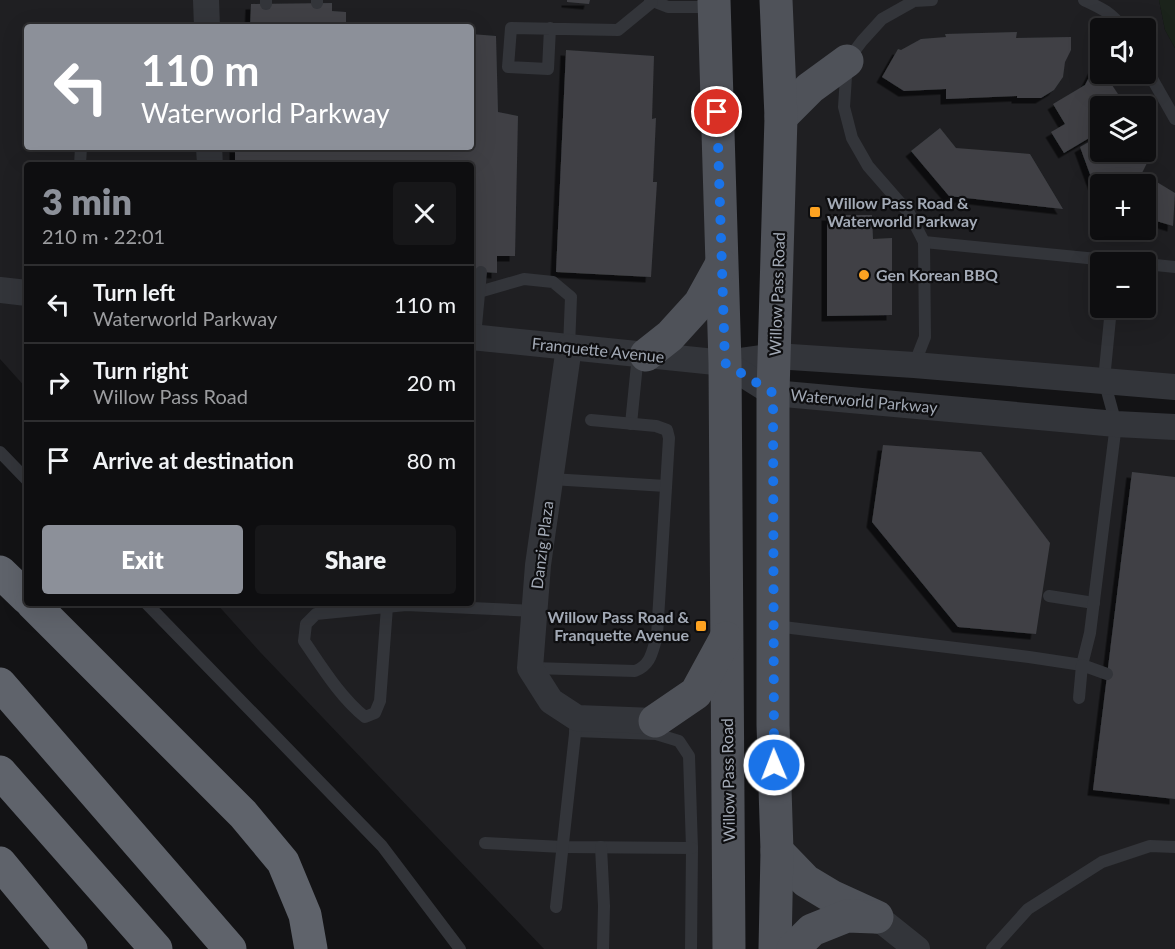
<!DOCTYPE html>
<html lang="en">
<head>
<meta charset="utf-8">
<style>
  body { margin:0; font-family:Lato,sans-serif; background:#171719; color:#f1f3f6; height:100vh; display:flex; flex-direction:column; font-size:22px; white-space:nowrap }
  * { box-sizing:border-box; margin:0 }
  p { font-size:20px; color:#9b9c9f }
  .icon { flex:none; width:33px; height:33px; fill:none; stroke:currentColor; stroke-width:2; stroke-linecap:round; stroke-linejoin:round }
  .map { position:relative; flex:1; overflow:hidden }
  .sheet { position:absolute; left:24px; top:162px; width:450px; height:444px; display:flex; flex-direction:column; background:#0e0e10; border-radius:6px; box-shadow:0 6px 24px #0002,0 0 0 2px #2e2e30 }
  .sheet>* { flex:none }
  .top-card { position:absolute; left:24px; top:24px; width:450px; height:126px; border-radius:6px; box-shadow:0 6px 24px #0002,0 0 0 2px #2e2e30; background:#8c9099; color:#fff; overflow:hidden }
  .fabs { position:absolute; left:1090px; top:18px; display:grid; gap:12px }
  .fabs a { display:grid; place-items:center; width:66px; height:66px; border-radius:6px; background:#0e0e10; box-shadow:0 6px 24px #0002,0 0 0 2px #2e2e30; font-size:30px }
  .pin { position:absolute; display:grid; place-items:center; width:51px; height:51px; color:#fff; margin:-26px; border:3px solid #fff; border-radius:50%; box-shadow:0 2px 6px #0007 }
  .me { position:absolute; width:66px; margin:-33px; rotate:359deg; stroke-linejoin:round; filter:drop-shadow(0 0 4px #0008) }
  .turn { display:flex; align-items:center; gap:21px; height:126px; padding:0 18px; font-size:27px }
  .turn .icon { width:78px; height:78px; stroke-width:2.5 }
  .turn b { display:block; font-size:42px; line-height:51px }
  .round { display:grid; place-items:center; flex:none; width:63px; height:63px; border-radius:6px; background:#171719 }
  .overview { display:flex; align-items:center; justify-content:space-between; height:102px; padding:0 18px }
  h1 { font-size:36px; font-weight:800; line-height:45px; color:#8c9099 }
  .button { display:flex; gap:12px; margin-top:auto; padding:12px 18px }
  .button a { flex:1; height:69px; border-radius:6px; background:#8c9099; color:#fff; font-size:24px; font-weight:800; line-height:69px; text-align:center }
  .button a+a { background:#171719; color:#f1f3f6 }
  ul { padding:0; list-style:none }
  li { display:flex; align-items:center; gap:18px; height:78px; padding:0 18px; border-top:2px solid #2e2e30 }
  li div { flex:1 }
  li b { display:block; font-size:22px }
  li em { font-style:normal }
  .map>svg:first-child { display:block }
  .built { fill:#1f1f22; fill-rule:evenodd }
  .green { fill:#1b231b }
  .building { fill:#3f4045; filter:url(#shadow) }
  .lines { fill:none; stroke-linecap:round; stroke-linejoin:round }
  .lane { stroke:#33353a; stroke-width:12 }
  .street { stroke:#33353a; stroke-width:26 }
  .primary { stroke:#4f5259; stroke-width:33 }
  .highway { stroke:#5f636b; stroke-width:33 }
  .route { stroke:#1a73e8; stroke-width:10; stroke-dasharray:0 18 }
  .poi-dot { fill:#fea321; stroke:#0e0e10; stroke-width:2 }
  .labels { text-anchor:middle; stroke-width:4.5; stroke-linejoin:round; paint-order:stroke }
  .poi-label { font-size:16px; font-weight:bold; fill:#a3aab6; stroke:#0e0e10; text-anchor:start }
  .street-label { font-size:16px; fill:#a3aab6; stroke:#0e0e10 }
</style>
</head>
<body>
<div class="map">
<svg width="1175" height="949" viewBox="0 0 1175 949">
  <defs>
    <filter id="shadow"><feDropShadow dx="-5.5" dy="5.5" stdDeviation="0" flood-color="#0009"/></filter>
  </defs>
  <rect width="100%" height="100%" fill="#131315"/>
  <g class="built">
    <path d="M0,0H714L729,949H544L260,652L216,603H471V165H27V389L0,359ZM27,27H471V147H27Z"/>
    <path d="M776,0H1159L1165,30L1175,48V387L775,356ZM1101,28H1146V74H1101ZM1101,106H1146V152H1101ZM1101,184H1146V230H1101ZM1101,262H1146V308H1101Z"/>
    <path d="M773,393L1175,427V949H775Z"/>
  </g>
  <path class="green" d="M1159,0H1175V48L1165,30Z"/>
  <g class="building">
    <path d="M567,0H590L589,4L567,2Z"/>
    <path d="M332,3V11L346,12V23L375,25V27H250L251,4Z"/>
    <path d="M1017,32L1016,38L1071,37V50L1065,62L1063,77L1054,90L1041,98H1017V96L946,99V89L904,91L882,77L898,49L901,50L921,39L946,37L945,34Z"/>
    <path d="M471,34L496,36L498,112L518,116L515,256H497V273L471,271V165H235V147H471Z"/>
    <path d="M566,50L654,56L652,119L656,118L653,182H657L651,277L556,272Z"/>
    <path d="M1101,54V74H1115L1110,82L1126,106H1101V131L1064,153L1051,132L1065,124L1053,104L1085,85Z"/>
    <path d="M940,128L956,148L1030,154L1063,209L949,196L911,151Z"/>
    <path d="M1101,135V152H1146V145L1151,155L1142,173L1175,193L1173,226L1146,218V184H1101V198L1095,188L1080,147Z"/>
    <path d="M827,215H872L873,239L892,238V315L827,316Z"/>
    <path d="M883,445L981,452L1050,543L1036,634L958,627L872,522Z"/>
    <path d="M1132,472L1175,477V799L1093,790Z"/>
  </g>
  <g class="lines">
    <g class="lane">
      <path d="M266,0V4"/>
      <path d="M650,0L668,7H713"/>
      <path d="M1084,0C1099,7 1113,13 1122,28"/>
      <path d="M317,3V0"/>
      <path d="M550,28L548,69L508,67L511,28L618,30L652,2"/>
      <path d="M1146,68L1175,119"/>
      <path d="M80,165L81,147"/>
      <path d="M924,242L1128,262"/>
      <path d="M1146,264L1175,267"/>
      <path d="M479,292L524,279L553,282L571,297L569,347"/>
      <path d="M475,337L481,272"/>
      <path d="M914,365L925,337L924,242L909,213L868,166L852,138L844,107L847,61L862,41L882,19L914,1L932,0"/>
      <path d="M631,424L638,354"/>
      <path d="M0,452L27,480"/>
      <path d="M551,479L666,486"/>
      <path d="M1049,596L1094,603"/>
      <path d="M146,603L382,846L460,949"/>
      <path d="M387,607L380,701L375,713L365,717C340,697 322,667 304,641L306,624L316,614L406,605L535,611"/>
      <path d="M775,626L1029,657L1082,665L1090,633L1116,424L1104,380L1111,308"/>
      <path d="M532,668L635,671C651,665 652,652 657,636L669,438L667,430L656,426L591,420"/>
      <path d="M1079,698L1082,665L1107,674"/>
      <path d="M575,731L656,734L679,741L689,756L692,848L691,949"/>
      <path d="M485,843L563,847L692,848"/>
      <path d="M601,847L604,906L603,949"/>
      <path d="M556,907L576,725"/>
      <path d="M992,949L1028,909L1102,862L1150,846L1175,847"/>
    </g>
    <g class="street">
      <path d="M206,0L207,27"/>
      <path d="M209,147L210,165"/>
      <path d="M0,290L27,293"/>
      <path d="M471,337L725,363L775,356L914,365L1175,387"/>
      <path d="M569,347L538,565L530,668L551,701L577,718L655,721"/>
      <path d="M725,363L773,393L1116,424L1175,427"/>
      <path d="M877,917L917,949"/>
    </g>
    <g class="primary">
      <path d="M714,0L725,363L729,949"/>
      <path d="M781,117L810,88L847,61"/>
      <path d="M646,355L670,336L700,303L721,265"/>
      <path d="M655,721L696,693L726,638"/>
      <path d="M777,851L806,881L831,896L877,917"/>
      <path d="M775,949L777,851L773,725V393L781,117L776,0"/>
      <path d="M793,949L812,930L847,916L875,917"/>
    </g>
    <g class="highway">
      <path d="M0,572L27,598"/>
      <path d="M32,603L243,814L283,862L305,915L311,949"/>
      <path d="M0,684L230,949"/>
      <path d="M0,772L156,949"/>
      <path d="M0,863L71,949"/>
    </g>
  </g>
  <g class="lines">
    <path class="route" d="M717,112L725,363L773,393L774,765"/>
  </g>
  <g class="poi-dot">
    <rect x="809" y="206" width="12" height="12" rx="3"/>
    <circle cx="864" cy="275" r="6"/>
    <rect x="695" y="620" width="12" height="12" rx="3"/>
  </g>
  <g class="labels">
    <g class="poi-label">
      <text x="827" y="209">Willow Pass Road &amp;<tspan x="827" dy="18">Waterworld Parkway</tspan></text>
      <text x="876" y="281">Gen Korean BBQ</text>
      <text x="689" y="623" text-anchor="end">Willow Pass Road &amp;<tspan x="689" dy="18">Franquette Avenue</tspan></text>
    </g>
    <g class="street-label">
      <text transform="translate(777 294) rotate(-88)" y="6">Willow Pass Road</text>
      <text transform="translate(598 350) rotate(6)" y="6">Franquette Avenue</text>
      <text transform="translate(864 401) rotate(5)" y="6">Waterworld Parkway</text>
      <text transform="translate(542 545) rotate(-83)" y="6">Danzig Plaza</text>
      <text transform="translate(728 780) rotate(-91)" y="6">Willow Pass Road</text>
    </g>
  </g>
</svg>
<div class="fabs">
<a><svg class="icon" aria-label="sound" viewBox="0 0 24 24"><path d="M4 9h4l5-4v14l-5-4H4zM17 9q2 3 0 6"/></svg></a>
<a><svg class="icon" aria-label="layers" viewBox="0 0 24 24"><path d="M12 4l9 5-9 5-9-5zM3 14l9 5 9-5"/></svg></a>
<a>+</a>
<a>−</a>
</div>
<div class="pin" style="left:717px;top:112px;background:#d93025"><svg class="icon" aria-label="arrive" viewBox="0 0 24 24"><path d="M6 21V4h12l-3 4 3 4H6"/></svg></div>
<svg class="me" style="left:774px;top:765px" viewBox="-20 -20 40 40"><circle r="17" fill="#1a73e8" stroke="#fff" stroke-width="3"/><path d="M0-11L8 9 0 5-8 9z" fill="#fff"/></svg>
<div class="top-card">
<div class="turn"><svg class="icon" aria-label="left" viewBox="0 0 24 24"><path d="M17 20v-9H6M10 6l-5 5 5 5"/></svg><div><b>110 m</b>Waterworld Parkway</div></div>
</div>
<section class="sheet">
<div class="overview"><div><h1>3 min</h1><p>210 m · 22:01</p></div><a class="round"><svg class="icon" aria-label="close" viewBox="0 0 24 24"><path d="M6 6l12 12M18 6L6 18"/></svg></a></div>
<ul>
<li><svg class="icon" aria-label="left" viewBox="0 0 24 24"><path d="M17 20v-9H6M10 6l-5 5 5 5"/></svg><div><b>Turn left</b><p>Waterworld Parkway</p></div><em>110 m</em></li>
<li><svg class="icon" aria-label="right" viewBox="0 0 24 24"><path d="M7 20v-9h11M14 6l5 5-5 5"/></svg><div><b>Turn right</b><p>Willow Pass Road</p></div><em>20 m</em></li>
<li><svg class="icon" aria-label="arrive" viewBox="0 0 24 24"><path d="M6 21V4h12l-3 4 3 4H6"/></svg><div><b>Arrive at destination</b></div><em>80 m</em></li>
</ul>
<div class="button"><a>Exit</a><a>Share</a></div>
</section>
</div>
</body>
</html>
